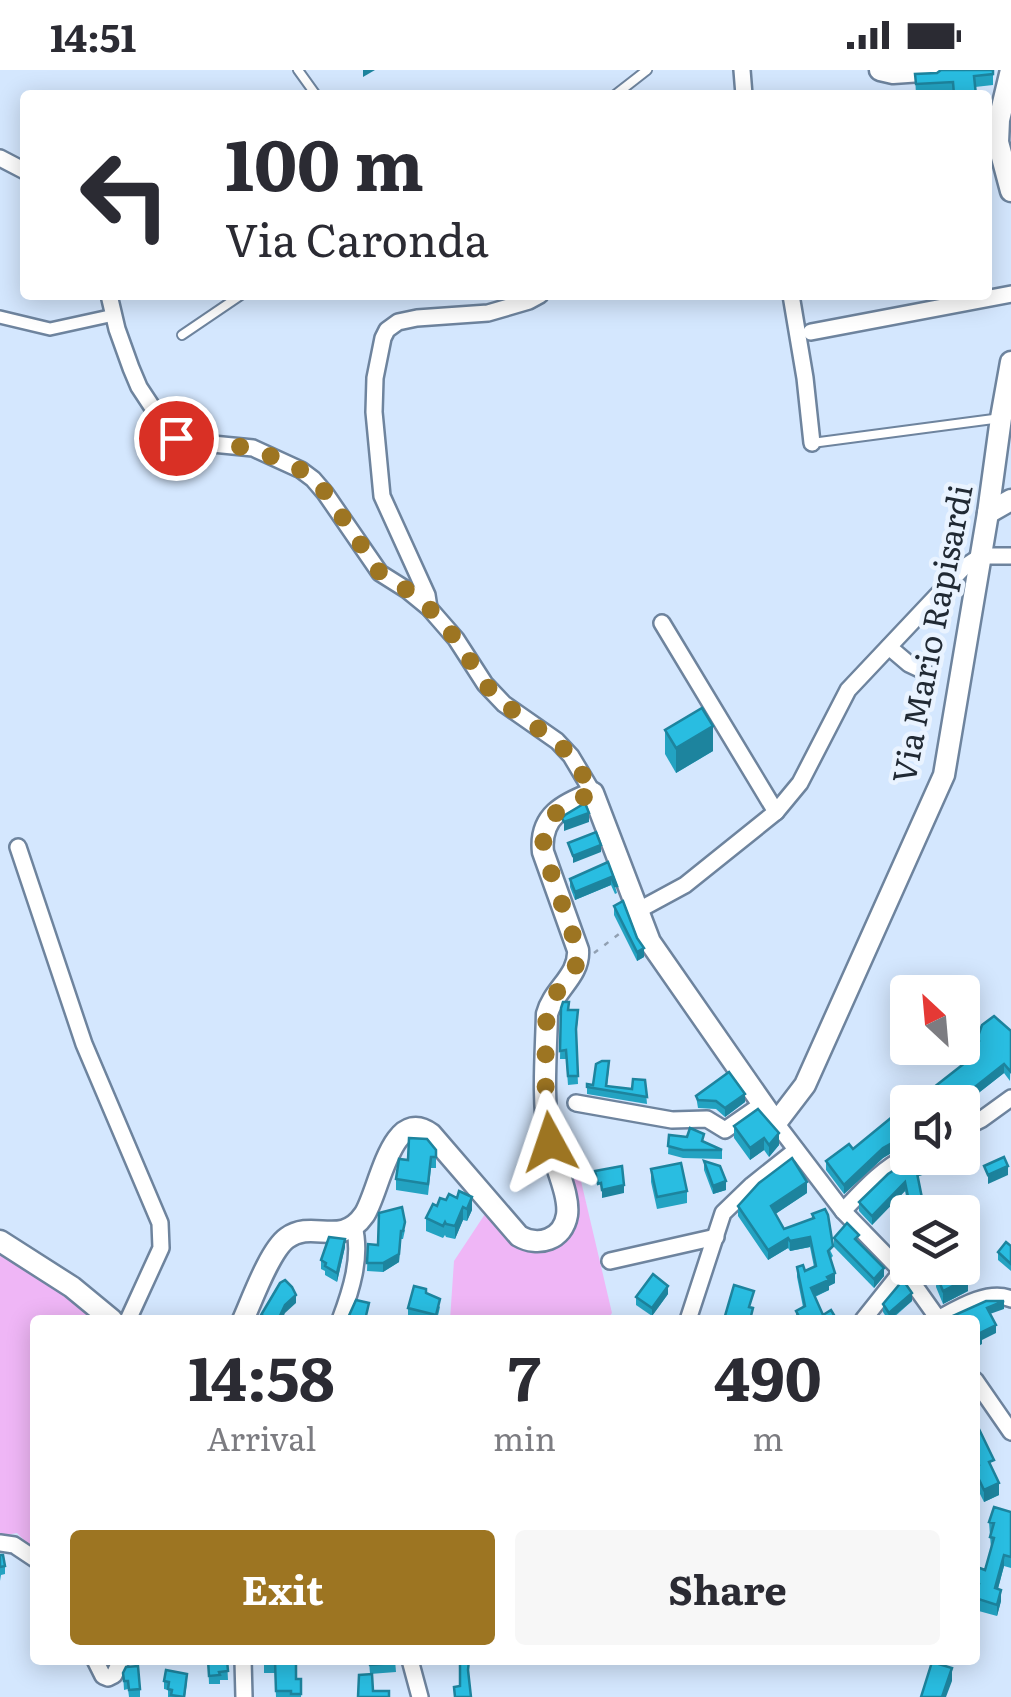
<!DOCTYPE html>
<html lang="en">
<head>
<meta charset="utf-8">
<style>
  body { margin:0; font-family:Literata,serif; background:#f7f7f7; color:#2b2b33; height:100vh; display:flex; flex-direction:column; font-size:38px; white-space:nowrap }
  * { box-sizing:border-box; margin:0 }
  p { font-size:32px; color:#7c7c81 }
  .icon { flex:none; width:55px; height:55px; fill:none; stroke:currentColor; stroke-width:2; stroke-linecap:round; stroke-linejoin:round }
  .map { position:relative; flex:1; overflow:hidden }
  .details { position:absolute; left:30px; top:1245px; width:950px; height:350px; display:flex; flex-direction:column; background:#fff; border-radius:10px; box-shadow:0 5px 25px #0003 }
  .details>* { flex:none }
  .hud { position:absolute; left:20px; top:20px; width:972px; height:210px; border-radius:10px; box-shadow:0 5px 25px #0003; background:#fff; color:#2b2b33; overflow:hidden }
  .needle { width:65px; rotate:334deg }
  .buttons { position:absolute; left:890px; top:905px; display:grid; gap:20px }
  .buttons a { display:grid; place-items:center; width:90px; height:90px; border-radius:10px; background:#fff; box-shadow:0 5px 25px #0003; font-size:50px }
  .pin { position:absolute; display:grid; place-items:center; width:85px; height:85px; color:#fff; margin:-42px; border:5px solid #fff; border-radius:50%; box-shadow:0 2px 10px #0007 }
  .me { position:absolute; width:110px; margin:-55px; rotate:355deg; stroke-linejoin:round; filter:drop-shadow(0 0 8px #0008) }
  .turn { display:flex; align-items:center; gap:35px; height:210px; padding:0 40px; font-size:45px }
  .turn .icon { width:130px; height:130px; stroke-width:2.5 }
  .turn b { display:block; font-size:70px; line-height:85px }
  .eta { display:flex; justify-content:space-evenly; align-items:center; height:170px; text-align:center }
  .eta b { font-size:60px; font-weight:700; line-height:70px }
  .action { display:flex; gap:20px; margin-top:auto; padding:20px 40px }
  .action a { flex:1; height:115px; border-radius:10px; background:#9d7522; color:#fff; font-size:40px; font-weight:700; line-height:115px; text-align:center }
  .action a+a { background:#f7f7f7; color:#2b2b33 }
  .status { display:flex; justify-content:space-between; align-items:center; height:70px; padding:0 50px; background:#fff; direction:ltr }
  .status svg { height:28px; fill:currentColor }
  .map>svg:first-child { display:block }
  .green { fill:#efb6f6 }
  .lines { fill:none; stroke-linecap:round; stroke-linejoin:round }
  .service-casing { stroke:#6e849e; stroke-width:12 }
  .pedestrian-casing { stroke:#6e849e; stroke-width:16 }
  .minor-casing { stroke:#6e849e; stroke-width:20 }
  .tertiary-casing { stroke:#6e849e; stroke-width:25 }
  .path { stroke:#91a0b2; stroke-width:2.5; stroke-dasharray:5 8; stroke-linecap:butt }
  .service { stroke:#fff; stroke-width:8 }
  .pedestrian { stroke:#fff; stroke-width:11 }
  .minor { stroke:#fff; stroke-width:15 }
  .tertiary { stroke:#fff; stroke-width:20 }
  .wall { fill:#23a3c2 }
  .shaded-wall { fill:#1d849e }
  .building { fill:#29bde1; stroke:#1d849e; stroke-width:2.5 }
  .route { stroke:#9d7522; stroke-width:18; stroke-dasharray:0 32.4 }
  .labels { text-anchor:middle; stroke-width:9; stroke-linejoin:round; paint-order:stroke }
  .street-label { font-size:32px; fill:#212a34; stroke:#e9f3ff }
</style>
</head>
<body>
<div class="status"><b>14:51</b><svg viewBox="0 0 49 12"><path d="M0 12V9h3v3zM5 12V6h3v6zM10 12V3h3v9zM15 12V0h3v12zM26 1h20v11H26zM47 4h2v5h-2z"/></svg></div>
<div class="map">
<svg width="1011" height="1627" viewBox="0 0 1011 1627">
  <rect width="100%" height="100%" fill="#d4e7fe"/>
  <g class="green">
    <path d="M590,1096L587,1108L581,1111L612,1243L607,1250H450L454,1191L487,1141L493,1148L492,1154L496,1158L501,1157L553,1175L565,1102Z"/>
    <path d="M0,1177L68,1220L97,1250H35V1481L17,1463L0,1466Z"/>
  </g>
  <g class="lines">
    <g class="service-casing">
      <g id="service">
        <path d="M298,0L316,25"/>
        <path d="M615,25L647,0"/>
        <path d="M182,265L241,225"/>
        <path d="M812,373L1001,348"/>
      </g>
    </g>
    <g class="pedestrian-casing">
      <path id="pedestrian" d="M0,247L50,259L114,245"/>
    </g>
    <g class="minor-casing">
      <g id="minor">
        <path d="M742,0L744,25"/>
        <path d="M0,88L25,101"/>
        <path d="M109,225L117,259L131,298L139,317L166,358L176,368L192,372L253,378L301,400L313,409L325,423L380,503L407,520L429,538L456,569L485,614L504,634L557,671L571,686L593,723"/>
        <path d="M791,225L805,308L812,373"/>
        <path d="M811,262L1011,224"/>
        <path d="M429,538L427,525L382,426L374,342L375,308L383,268L387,260L398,252L417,248L488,243L529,231L540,225"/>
        <path d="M662,553L776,742"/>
        <path d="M889,577L909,594L926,602"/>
        <path d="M18,777L84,974L160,1153L161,1178L128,1250"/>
        <path d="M637,841L685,815L776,742L800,713L848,620L963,498L981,486H1011"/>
        <path d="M576,1033L672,1050L707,1049L725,1060L764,1033"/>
        <path d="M776,1053L843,1141L912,1212L939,1250"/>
        <path d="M962,1059L982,1049L1011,1028"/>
        <path d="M843,1141C862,1121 882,1098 908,1086"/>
        <path d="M610,1191L716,1167"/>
        <path d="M938,1249C958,1238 989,1219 1011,1229"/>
        <path d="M340,1250C351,1221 362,1187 354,1156"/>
        <path d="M688,1250L723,1143L752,1115L796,1080"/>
        <path d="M863,1250L902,1201"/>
        <path d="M975,1310L1011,1362"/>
        <path d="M0,1473L14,1475L35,1489"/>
        <path d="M95,1590L103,1606L108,1608L114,1605L121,1590"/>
        <path d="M243,1590L244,1627"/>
        <path d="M410,1590L420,1627"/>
      </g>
    </g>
    <g class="tertiary-casing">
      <g id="tertiary">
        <path d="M880,0L893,3L936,0"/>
        <path d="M1011,0L999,50L998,72L1011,121"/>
        <path d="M988,443L1011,430"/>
        <path d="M0,1171L72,1217L112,1250"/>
        <path d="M243,1250C252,1230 270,1180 287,1168C313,1149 341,1178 364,1145C379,1124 391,1034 431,1064L519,1166C538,1177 563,1170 567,1145C570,1124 553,1092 549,1069C542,1028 546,985 547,944C553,920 580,906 578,880L543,782C539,746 564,734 593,723L650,872L776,1053L805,1015L944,705L988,443L1001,348L1011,292"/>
      </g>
    </g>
    <path class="path" d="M594,883L623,861"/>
    <use href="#service" class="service"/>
    <use href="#pedestrian" class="pedestrian"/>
    <use href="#minor" class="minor"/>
    <use href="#tertiary" class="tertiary"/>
  </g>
  <g class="wall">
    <path d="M993,0V15L975,17L976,25H953V23L916,25L915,4Z"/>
    <path d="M665,660L713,681L676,703L665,684Z"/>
    <path d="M608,792L617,823L615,824L611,815L575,830L570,817V809Z"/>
    <path d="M614,836L644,887L637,891L614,845Z"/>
    <path d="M561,938L568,940L578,948L576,965L578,1014L568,1015L566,989H560Z"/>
    <path d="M1011,961L1010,1011L1004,1003L962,1036L971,988V980L977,974V969Z"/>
    <path d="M609,998L607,1016L632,1019L645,1010L647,1034L587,1024V1014L593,1015Z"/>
    <path d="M696,1026L745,1032L725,1047L716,1039L698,1038Z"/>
    <path d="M908,1034V1076H903L883,1088L844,1124L826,1100V1091L853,1079Z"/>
    <path d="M734,1056L779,1075L769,1087L764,1080L750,1090L734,1068Z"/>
    <path d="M669,1065L704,1072L722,1080V1089L683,1088L668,1084Z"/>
    <path d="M436,1080V1098H431L428,1125L396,1120V1109L408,1090Z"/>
    <path d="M913,1088H962L969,1099L949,1105L945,1098L918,1106L924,1142H909L905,1121L872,1155L859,1141V1132Z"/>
    <path d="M704,1091L726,1120L713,1124L704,1100Z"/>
    <path d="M651,1099L687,1121V1133L657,1139L651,1112Z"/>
    <path d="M807,1123L775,1144L784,1159L812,1149V1144L833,1186L830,1189L835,1213L829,1216V1220L815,1227L823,1245L837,1250H796V1241L803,1237L797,1207V1197L805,1201L814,1197L810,1177L790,1181L788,1178L768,1190L738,1146V1136Z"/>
    <path d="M440,1128L472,1140L467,1151L463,1150L455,1169L446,1167L445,1165L443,1168L426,1161V1148L437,1136Z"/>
    <path d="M379,1143L405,1160L403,1169H401L399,1192L383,1202L367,1201L368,1174L378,1175Z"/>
    <path d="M834,1168L859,1173L884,1206L874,1218L834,1177Z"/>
    <path d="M1011,1176V1201L998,1190V1182Z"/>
    <path d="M345,1177L337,1212L325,1205V1201L321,1199V1190Z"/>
    <path d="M937,1198L976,1205L968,1208V1221L943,1234L936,1217Z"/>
    <path d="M426,1223L440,1237L437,1250H422L408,1247V1238Z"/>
    <path d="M668,1224L652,1246L636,1235V1227Z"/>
    <path d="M912,1231L891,1250H888L883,1242V1234Z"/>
    <path d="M975,1358L994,1402L999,1425L984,1432L975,1414Z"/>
    <path d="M1011,1442V1498L1004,1496L998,1519L1001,1531L997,1546L975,1540L977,1524H975V1503L985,1500L991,1479L989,1452Z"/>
    <path d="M0,1485L5,1496V1504L1,1505L0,1511Z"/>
    <path d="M208,1590H227L228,1610H220V1614H209Z"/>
    <path d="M264,1590H296V1609H301V1627H276L275,1603H264Z"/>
    <path d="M369,1590H395L396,1602L370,1604Z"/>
    <path d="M123,1603L140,1619V1627H129L128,1619L124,1620Z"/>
    <path d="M164,1611L187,1612L185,1627H168V1620L164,1619Z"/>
  </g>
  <g class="shaded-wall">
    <path d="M363,0H375L363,7Z"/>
    <path d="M713,656V681L676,703V678Z"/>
    <path d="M589,743V752L564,761V752Z"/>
    <path d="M601,775V782L573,793V786Z"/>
    <path d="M611,807V815L575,830V822Z"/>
    <path d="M644,878V887L637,891V882Z"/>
    <path d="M1004,994V1003L962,1036V1032H956Z"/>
    <path d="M745,1024V1032L725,1047V1038Z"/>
    <path d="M779,1063V1075L769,1087V1075Z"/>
    <path d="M903,1067V1076L883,1088L844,1124V1115L883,1078Z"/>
    <path d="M764,1068V1080L750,1090V1078Z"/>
    <path d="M945,1089V1098L916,1107V1098Z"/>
    <path d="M969,1091V1099L949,1105V1097Z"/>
    <path d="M1008,1096V1105L988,1114V1105Z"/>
    <path d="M726,1111V1120L713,1124V1116Z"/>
    <path d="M807,1112V1123L771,1147V1136Z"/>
    <path d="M905,1112V1121L872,1155V1146Z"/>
    <path d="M624,1115V1123L602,1128V1120Z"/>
    <path d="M472,1127V1140L467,1151V1139Z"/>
    <path d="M463,1137V1150L455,1169V1156Z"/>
    <path d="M924,1138V1142H911V1141Z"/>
    <path d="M401,1161L399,1192L383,1202V1193Z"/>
    <path d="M810,1167V1177L790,1181V1171Z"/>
    <path d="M788,1168V1178L768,1190V1180Z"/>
    <path d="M345,1169V1177L337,1212V1203Z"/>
    <path d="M976,1193V1205L964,1210V1198Z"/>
    <path d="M884,1198V1206L874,1218V1209Z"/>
    <path d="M835,1203V1213L829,1216V1220L811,1228V1218Z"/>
    <path d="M968,1208V1221L943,1234V1221Z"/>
    <path d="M668,1216V1224L652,1246V1238Z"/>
    <path d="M912,1223V1231L889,1250V1243Z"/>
    <path d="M296,1225V1233L285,1243L282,1250H278L285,1235Z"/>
    <path d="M1004,1231V1239L987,1245V1238Z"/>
    <path d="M996,1255V1263L982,1270V1274L975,1278V1270L980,1263Z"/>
    <path d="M999,1413V1425L984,1432V1420Z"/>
    <path d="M1004,1485V1496L995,1529V1518Z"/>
    <path d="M1001,1520V1531L997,1546V1535Z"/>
    <path d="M952,1598V1611L946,1627H942Z"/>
  </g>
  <g class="building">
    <path d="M941,0H993V4L974,6L976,25H954L953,12L916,14L915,4L937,3Z"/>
    <path d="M702,638L713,656L676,678L665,660Z"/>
    <path d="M585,733L589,743L564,752L562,748L565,745Z"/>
    <path d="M596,762L601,775L573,786L568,773Z"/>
    <path d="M608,792L617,816H615L611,807L575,822L570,809Z"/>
    <path d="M623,831L637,868L644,878L637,882L614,836Z"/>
    <path d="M563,932H569L568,940H578L576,959L578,1006H568L566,980L560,981L561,938Z"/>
    <path d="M994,946L1011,961V1002L1004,994L956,1032H915L975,985L971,980L979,971L977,969L982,955Z"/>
    <path d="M602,991H609L606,1016L632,1019L633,1009L645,1010L647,1027L587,1017V1014L593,1015L596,994Z"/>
    <path d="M729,1002L745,1024L725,1038L716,1031L698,1030L696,1026Z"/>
    <path d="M908,1034V1067H903L883,1078L844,1115L826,1091L849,1074L853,1079Z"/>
    <path d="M758,1039L779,1063L769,1075L764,1068L750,1078L734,1056Z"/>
    <path d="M690,1058L704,1064L702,1071L722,1080H683L668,1076L669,1065L687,1067Z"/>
    <path d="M409,1068L427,1069L436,1080V1087H431L428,1114L396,1109L399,1089L408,1090Z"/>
    <path d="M962,1074L969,1091L949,1097L945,1089L916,1098L924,1138L911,1141L905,1112L872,1146L859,1132L888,1104L913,1088H962Z"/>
    <path d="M1004,1087L1008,1096L988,1105L984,1096Z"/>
    <path d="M792,1088L807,1112L771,1136L784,1159L814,1148L812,1144L825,1139L828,1145L833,1176L828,1181L835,1203L827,1207L829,1210L811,1218L823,1245L831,1240L837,1250H801L796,1241L805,1236L797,1197L803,1195L805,1201L816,1196L810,1167L790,1171L788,1168L768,1180L738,1136L759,1113Z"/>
    <path d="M704,1091L720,1096L726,1111L713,1116Z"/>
    <path d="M681,1093L687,1121L657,1127L651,1099Z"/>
    <path d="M622,1096L624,1115L602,1120L601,1113L598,1114L595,1101Z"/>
    <path d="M459,1121L472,1127L467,1139L463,1137L455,1156L446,1154L445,1152L443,1156L426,1148L433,1134L437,1136L440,1128L446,1130L449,1124L457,1128Z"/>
    <path d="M402,1137L405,1152L403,1161H401L399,1184L383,1193H367L368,1174L378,1175L379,1143Z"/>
    <path d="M847,1153L859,1165L855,1169L884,1198L874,1209L834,1168Z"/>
    <path d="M329,1167L345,1169L337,1203L325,1196L326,1193L321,1190Z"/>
    <path d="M1006,1172L1011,1176V1194L998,1182Z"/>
    <path d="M972,1182L976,1193L964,1198L968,1208L943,1221L936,1204L940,1203L938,1198H962V1186Z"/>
    <path d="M653,1204L668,1216L652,1238L636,1227Z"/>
    <path d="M285,1210L292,1217L296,1225L285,1235L278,1250H272L261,1245L280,1213Z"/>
    <path d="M903,1210L912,1223L889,1243L883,1234Z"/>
    <path d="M734,1215L754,1221L749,1237L753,1238L750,1250H739L725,1246Z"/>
    <path d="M414,1216L426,1219V1223L440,1229L436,1245L408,1238Z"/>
    <path d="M356,1230L369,1233L365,1250H347Z"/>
    <path d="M986,1231H1004L987,1238L996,1255L980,1263L982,1266L975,1270V1250H949L948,1248Z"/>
    <path d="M978,1357L994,1390L989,1392L999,1413L984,1420L975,1401V1398L979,1395L975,1386V1358Z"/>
    <path d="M994,1437L1011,1442V1487L1004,1485L995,1518L1001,1520L997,1535L975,1528L979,1514L975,1513L977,1497L985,1500L994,1468L990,1467L994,1453L989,1452Z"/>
    <path d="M0,1485H3L5,1496L0,1497Z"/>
    <path d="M208,1590H227L228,1601L219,1602L220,1605L209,1606Z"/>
    <path d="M264,1590H296V1609H301V1624H291V1621H276L275,1591L264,1592Z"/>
    <path d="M369,1590H395L396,1593L370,1595Z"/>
    <path d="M460,1590H469L468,1600L471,1627H455L454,1617L460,1616Z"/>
    <path d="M932,1592L952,1598L942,1627H921Z"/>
    <path d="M138,1596L140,1619L129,1620L128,1611H124L123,1603L126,1597Z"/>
    <path d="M166,1600L187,1604L184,1627L171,1625L172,1620L168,1619L169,1612L164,1611Z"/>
    <path d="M372,1604L373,1621H389V1627H358L359,1605Z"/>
  </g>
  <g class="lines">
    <path class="route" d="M176,368L192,372L253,378L301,400L313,409L326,423L380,503L407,520L429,538L456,569L485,614L504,634L557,672L571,686L594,723C564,734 539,746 544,782L578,880C580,905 557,915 549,936C545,946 547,957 546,968C545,1003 545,1037 550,1072"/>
  </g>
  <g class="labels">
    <g class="street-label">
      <text transform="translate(933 564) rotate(-79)" y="11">Via Mario Rapisardi</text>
    </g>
  </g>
</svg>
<div class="buttons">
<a><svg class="needle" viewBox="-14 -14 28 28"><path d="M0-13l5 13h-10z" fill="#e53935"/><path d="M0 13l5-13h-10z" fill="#7c7c81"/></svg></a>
<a><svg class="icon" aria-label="sound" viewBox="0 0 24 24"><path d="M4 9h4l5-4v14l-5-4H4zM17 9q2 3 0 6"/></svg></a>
<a><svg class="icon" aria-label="layers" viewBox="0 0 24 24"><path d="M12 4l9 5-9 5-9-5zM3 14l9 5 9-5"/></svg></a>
</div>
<div class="pin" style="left:176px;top:368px;background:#d93025"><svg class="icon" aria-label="arrive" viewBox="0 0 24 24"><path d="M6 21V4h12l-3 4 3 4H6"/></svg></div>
<svg class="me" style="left:550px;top:1072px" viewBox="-20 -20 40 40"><path d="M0-17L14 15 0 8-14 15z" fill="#9d7522" stroke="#fff" stroke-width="4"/></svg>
<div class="hud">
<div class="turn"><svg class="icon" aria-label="left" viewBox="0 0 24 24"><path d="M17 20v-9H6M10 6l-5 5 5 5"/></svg><div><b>100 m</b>Via Caronda</div></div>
</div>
<section class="details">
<div class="eta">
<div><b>14:58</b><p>Arrival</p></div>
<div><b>7</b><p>min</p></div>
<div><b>490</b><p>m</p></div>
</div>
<div class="action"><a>Exit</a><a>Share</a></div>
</section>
</div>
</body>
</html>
